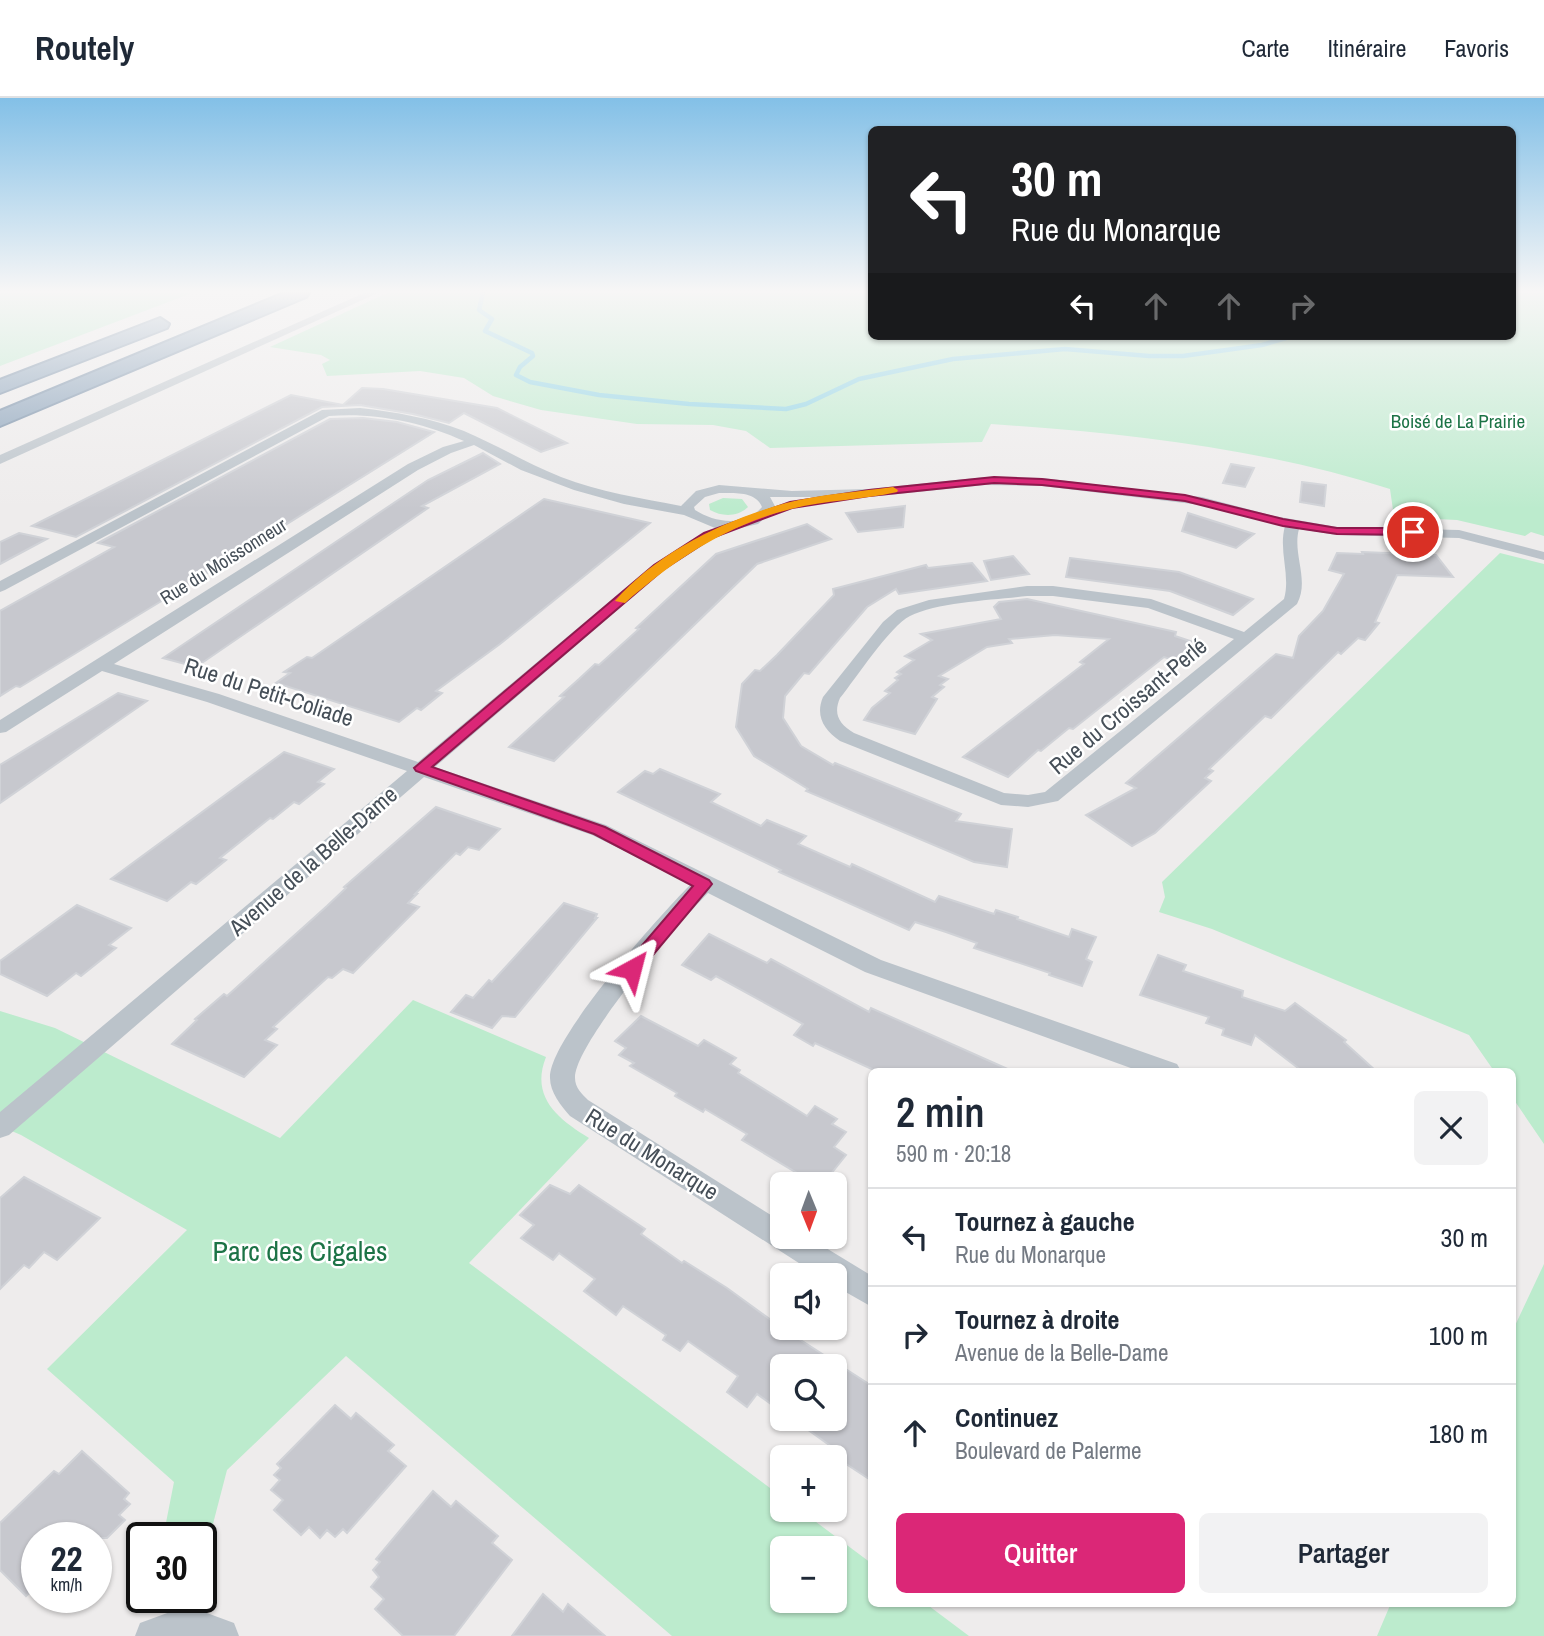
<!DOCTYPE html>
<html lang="fr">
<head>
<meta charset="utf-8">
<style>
  body { margin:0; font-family:"Archivo Narrow",sans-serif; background:#f2f2f3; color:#1f2937; height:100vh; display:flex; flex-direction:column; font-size:26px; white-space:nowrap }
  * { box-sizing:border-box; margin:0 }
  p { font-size:23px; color:#747a83 }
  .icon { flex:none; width:38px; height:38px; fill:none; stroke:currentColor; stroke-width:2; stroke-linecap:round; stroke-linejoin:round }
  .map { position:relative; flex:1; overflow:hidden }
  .side { position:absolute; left:868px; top:970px; width:648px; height:539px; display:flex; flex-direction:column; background:#fff; border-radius:10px; box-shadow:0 2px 5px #0004 }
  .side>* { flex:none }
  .banner { position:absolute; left:868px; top:28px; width:648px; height:214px; border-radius:10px; box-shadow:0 2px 5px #0004; background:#202124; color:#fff; overflow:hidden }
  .needle { width:46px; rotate:179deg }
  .controls { position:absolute; left:770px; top:1074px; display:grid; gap:14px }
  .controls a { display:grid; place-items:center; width:77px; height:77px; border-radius:10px; background:#fff; box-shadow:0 2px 5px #0004; font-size:35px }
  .speed { position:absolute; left:21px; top:1424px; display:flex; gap:14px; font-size:35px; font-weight:700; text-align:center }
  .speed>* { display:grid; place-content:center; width:91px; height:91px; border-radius:50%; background:#fff; box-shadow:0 2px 5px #0004; line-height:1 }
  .speed small { font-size:18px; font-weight:400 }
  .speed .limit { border:4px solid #111; border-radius:10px; background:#fff; color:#111 }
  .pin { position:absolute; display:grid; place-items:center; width:60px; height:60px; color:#fff; margin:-30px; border:4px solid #fff; border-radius:50%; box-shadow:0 2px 7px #0007 }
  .me { position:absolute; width:77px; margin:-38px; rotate:38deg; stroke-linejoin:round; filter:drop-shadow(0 0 5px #0008) }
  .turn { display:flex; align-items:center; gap:24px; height:147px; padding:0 28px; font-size:32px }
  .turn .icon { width:91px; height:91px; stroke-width:2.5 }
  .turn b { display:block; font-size:49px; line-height:60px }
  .lanes { display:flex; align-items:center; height:66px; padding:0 28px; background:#0003; justify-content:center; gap:35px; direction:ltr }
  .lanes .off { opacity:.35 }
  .round { display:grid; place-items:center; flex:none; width:74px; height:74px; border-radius:10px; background:#f2f2f3 }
  .overview { display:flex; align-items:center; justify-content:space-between; height:119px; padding:0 28px }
  h1 { font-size:42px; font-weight:600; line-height:52px }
  .action { display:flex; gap:14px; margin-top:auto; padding:14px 28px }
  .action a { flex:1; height:80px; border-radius:10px; background:#db2777; color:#fff; font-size:28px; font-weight:600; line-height:80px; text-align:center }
  .action a+a { background:#f2f2f3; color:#1f2937 }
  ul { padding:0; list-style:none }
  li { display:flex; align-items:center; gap:21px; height:98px; padding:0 28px; border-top:2px solid #e0e1e3 }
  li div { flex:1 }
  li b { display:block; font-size:26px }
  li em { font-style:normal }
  header { display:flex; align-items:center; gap:42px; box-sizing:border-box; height:98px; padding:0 35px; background:#fff; border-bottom:2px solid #e0e1e3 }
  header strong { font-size:33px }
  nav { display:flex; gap:38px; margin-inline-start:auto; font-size:24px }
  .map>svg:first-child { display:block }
  .green { fill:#bcebcd; fill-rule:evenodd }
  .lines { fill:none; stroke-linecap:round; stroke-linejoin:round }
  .stream { stroke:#8bd3e5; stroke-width:4.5 }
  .building { fill:#c7c8ce; stroke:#d0d2d7; stroke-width:2 }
  .highway-casing { stroke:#718aa4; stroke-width:4 }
  .street { fill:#bbc3ca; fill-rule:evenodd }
  .highway { fill:#869fb8; fill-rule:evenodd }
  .route { fill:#db2777; stroke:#8e194d; stroke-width:2 }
  .slow { fill:#f59e0b }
  .labels { text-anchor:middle; stroke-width:5; stroke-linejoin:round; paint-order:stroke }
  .far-park-label { font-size:19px; fill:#1c7346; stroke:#fff }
  .far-street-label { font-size:19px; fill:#464f58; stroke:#fff }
  .street-label { font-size:23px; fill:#464f58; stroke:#fff }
  .near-park-label { font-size:28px; fill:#1c7346; stroke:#fff }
</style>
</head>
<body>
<header>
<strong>Routely</strong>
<nav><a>Carte</a><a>Itinéraire</a><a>Favoris</a></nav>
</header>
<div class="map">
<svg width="1544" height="1538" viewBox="0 0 1544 1538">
  <rect width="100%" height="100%" fill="#eeecec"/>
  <g class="green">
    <path d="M0,195H192L0,268Z"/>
    <path d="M387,195H871L872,238H1512V195H1544V438L1531,434L1525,438L1457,422L1394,419L1390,391C1261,350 1126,335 991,326L982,344L770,350L746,333L713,327L637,326L541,312L493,298L464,280L420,273L327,278L322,266L330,262L321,257L270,249Z"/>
    <path d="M723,400L742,401L748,409C738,419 722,419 710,412L709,406Z"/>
    <path d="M1500,455L1544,466V1046L1512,999V973H1494L1469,937L1212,831L1159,814L1165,799L1162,784Z"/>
    <path d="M413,902L546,959C530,999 558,1021 589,1040L469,1165L782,1399V1412H800L871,1465L872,1505H925L969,1538H672L346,1258L227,1372L201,1472V1440H163L174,1384L47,1271L187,1132L21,1037L0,1028V913L55,930L280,1040ZM782,1451H835V1503H782Z"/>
    <path d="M1544,1166V1538H1377L1391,1505H1512V1234Z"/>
  </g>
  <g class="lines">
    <path class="stream" d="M483,195L479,212L492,221L485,233L532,255L533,258L520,269L516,277L530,284L599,297L689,306L786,311L806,306L859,281L953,261L1065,251L1149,258H1183L1262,247L1293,238"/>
  </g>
  <g class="building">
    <path d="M362,290L383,291L497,310L567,345L541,354L464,315L449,325L413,316L360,307L322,309L76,439L32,428L291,297L343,307Z"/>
    <path d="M363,320L397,324L434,334L247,451L20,589L16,588L0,598V513L114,449L98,445L330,321Z"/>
    <path d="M483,355L500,366L422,408L428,410L196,569L163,560L428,382Z"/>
    <path d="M1231,366L1254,370L1245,389L1223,385Z"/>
    <path d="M1302,384L1326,387L1324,408L1300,404Z"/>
    <path d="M544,401L650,425L500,546L436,593L442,595L421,612L417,610L399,624L276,585L290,575L284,574L307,559L312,560Z"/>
    <path d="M905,408L903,429L858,434L846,415Z"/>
    <path d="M1188,415L1254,436L1236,450L1182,433Z"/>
    <path d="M807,426L831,441L757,466L554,663L509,649L564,599L560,598L579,581L595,566L599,567L639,531L636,530L716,456Z"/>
    <path d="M19,435L47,441L0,466V444Z"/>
    <path d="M1362,454L1436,457L1453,479L1397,477L1375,524L1379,525L1365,542L1358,540L1341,556L1338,554L1271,620L1265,618L1209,671L1213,673L1205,680L1211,683L1155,735L1132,748L1086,717L1136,690L1126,685L1276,556L1293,560L1299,538L1323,513L1344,476L1329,472L1337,455L1363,456Z"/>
    <path d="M1013,458L1029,476L991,482L984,463Z"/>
    <path d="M1070,460L1179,474L1253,501L1233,517L1170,493L1066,479Z"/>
    <path d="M972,465L987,483L899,496L896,491L867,509L809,576L804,575L785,598L783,620L801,648L833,667L835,665L961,716L956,723L1012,731L1007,769L974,764L806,693L808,691L754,658L736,629L742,586L755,572L760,573L777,557L834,497L833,491L926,467L928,470Z"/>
    <path d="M1027,501L1176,534L1175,538L1196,545L1177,563L1164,559L1073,631L1069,630L1041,653L1038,652L1008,679L963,659L1084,566L1080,564L1109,541L1055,537L1009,541L1012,545L987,549L939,578L948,581L940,587L944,589L932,599L937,601L915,636L864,622L872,610L890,595L885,593L898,582L895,580L901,576L897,574L914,562L905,558L932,542L921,536L1001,521L994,509L999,504Z"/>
    <path d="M118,595L147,603L0,705V667Z"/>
    <path d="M284,654L334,671L318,684L324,686L299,706L294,704L273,721L270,720L220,760L226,762L196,786L191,784L167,803L111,781Z"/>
    <path d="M660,671L720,696L711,704L761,728L767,722L806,738L798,746L850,769L852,766L935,804L939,798L994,816L996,812L1018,819L1017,821L1069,839L1072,831L1096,839L1086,861L1092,864L1082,888L1049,877L1050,875L974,850L977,845L946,834L915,824L909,832L779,774L781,772L618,694L645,673L653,676Z"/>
    <path d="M436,709L500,731L479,752L468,749L460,757L456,755L415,796H417L408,805L419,809L353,875L343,871L332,880L328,879L273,929L277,931L265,942L277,947L244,979L172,946L197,922L195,921L224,896L227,898L327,808L346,790L344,789Z"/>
    <path d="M564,805L597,816L595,820H597L515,919L502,918L492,930L451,914L466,897L473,900L489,882L492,884Z"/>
    <path d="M77,807L131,830L109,847L116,850L81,878L76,875L47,898L0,876V863Z"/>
    <path d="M709,836L767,865L771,861L869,914L871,910L1012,973H876L815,945L813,948L794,937L803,926L716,878L711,882L682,867Z"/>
    <path d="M1158,857L1186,867L1183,873L1243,893L1242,899L1285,913L1295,905L1346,942L1344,944L1376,973H1302L1255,937L1251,947L1222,937L1224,931L1206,925L1209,919L1140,897Z"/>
    <path d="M641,918L698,948L704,942L736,960L730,966L740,972L738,975L807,1018L815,1008L837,1021L832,1026L846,1034L834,1049L846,1057L822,1087H817L742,1042L747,1036L705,1011L703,1014L675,998L677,995L630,968L634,965L619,957L626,950L615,943Z"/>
    <path d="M24,1079L100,1120L57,1162L44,1154L29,1170L24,1167L0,1191V1100Z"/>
    <path d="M550,1087L570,1096L579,1087L645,1131L641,1136L682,1165L684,1163L727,1190L782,1230L872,1288V1383L840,1362L843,1357L793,1321H835V1269H782V1314L757,1296L747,1309L727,1294L738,1278L688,1243L680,1253L663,1242L666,1237L623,1208L616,1217L584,1193L595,1181L559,1155L553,1162L521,1140L534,1127L520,1117Z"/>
    <path d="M335,1307L351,1321L356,1315L394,1347L388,1353L406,1368L347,1435L343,1431L335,1439L327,1432L320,1440L309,1429L301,1437L274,1412L283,1402L271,1392L280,1382L274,1377L281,1370L277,1366Z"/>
    <path d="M82,1353L129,1395L124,1401L130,1406L119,1417L125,1422L107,1440H37V1488L26,1498L0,1472V1425L54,1373L59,1376Z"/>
    <path d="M433,1393L451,1409L456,1403L498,1438L492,1445L512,1462L454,1538H403L375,1511L384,1501L371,1489L379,1479L373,1472L380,1464L376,1461Z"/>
    <path d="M543,1496L563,1514L568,1506L605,1538H512Z"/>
  </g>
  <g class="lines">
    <g class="highway-casing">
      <g id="highway">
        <path d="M284,195H309L306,199L0,328V313Z"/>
        <path d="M160,220L169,226L167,230L0,295V282Z"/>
      </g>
    </g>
    <g class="street">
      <path d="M364,195H378L0,366V357Z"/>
      <path d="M360,310C395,314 431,320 464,333C497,347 528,366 561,379C600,394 640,400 681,408L696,393L719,387L792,393L869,391L985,379L1042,380L1202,399L1274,418L1337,429L1459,432L1544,454V462L1459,440L1337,437L1299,431C1292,456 1310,482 1297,506L1058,703L1028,709L1001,707L840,643C824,632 815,618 823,599L883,524L897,512L929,502L1027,488H1053L1151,501L1244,534L1284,501C1291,477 1278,453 1285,428L1201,407L1042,388L985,387L869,399H770L776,410L758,426L736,431L713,441L664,472L435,669L606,727L881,862L1177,966L1181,973H1139L865,874L708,795C681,822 574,946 575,980C575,990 582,996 588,1002L782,1124V1139H808L872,1178V1209L835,1188V1178H819L570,1018C561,1008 550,994 550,980C548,942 661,816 691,786L592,737L424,679L9,1037L0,1040V1014L407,673L207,604L102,573L6,634L0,635V622L408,366L443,349L464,343C423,324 373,314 329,318L5,492L0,494V483L322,312ZM474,347L521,372L574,392L624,406L684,417L715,430L654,466L418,664L219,596L114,566L418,372L451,355ZM719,395C734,395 756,393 762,409C745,429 715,425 695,412L694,409L705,399ZM1027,498H1053L1148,510L1234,541L1045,694L1028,697L1004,695L854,635C839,626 833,616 840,600C856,580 890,528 910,518C938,504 995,502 1027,498Z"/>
      <path d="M196,1511L234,1525L239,1538H135L140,1525L170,1514Z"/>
    </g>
    <use href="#highway" class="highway"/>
  </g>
  <linearGradient id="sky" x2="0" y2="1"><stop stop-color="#83c0e7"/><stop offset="0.47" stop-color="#f7f6f6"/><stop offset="1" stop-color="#f7f6f6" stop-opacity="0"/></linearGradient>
  <rect width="1544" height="411" fill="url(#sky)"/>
  <path class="route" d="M994,379L1042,381L1185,397L1283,421L1337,430H1413L1418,434L1413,437L1337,436L1283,428L1185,403L1042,387L994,385L869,398L792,410L712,440L663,472L432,669L605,729L709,782L712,786L709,790L638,875H626L623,871L626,866L693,788L594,736L416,673L414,670L654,467L704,435L790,404L869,392Z"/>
  <path class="slow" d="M893,389L898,392L897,394C862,402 825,402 791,411C727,427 674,462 625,505L615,503C657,454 725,422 786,405C820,396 858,394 893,389Z"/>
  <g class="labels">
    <g class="far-park-label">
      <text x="1458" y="330">Boisé de La Prairie</text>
    </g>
    <g class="far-street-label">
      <text transform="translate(223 463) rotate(-32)" y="7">Rue du Moissonneur</text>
    </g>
    <g class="street-label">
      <text transform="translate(269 594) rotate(18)" y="8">Rue du Petit-Coliade</text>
      <text transform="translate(1128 608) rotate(-40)" y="8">Rue du Croissant-Perlé</text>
      <text transform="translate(313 763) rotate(-41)" y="8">Avenue de la Belle-Dame</text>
      <text transform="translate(652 1056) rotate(32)" y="8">Rue du Monarque</text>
    </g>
    <g class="near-park-label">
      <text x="300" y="1163">Parc des Cigales</text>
    </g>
  </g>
</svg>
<div class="controls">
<a><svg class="needle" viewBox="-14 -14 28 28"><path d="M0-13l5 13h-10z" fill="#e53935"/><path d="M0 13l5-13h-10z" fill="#747a83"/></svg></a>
<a><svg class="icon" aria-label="sound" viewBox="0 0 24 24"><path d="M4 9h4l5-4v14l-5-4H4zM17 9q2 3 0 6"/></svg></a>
<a><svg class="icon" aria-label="search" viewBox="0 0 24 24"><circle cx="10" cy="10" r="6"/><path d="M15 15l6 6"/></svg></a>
<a>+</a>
<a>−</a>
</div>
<div class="speed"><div>22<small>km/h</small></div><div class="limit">30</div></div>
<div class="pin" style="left:1413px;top:434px;background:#d93025"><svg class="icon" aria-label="arrive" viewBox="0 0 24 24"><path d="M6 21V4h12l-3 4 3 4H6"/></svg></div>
<svg class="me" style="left:632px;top:871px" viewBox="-20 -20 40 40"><path d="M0-17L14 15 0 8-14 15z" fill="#db2777" stroke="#fff" stroke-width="4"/></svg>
<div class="banner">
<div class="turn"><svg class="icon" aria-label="left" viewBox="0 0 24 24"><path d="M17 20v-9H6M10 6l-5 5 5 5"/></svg><div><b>30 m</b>Rue du Monarque</div></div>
<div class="lanes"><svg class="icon" aria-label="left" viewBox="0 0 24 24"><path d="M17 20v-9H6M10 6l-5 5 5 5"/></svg><svg class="icon off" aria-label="ahead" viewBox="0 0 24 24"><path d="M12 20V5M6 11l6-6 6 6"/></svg><svg class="icon off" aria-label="ahead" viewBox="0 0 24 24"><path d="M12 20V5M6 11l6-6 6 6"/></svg><svg class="icon off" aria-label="right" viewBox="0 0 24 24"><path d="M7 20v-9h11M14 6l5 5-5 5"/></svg></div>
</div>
<section class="side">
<div class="overview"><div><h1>2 min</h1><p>590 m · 20:18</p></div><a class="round"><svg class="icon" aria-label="close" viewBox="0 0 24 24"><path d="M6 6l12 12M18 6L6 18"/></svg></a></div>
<ul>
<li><svg class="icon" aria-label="left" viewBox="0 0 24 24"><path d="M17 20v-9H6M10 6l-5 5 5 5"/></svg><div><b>Tournez à gauche</b><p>Rue du Monarque</p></div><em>30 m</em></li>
<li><svg class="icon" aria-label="right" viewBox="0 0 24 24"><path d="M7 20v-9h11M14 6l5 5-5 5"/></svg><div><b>Tournez à droite</b><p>Avenue de la Belle-Dame</p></div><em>100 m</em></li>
<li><svg class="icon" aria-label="ahead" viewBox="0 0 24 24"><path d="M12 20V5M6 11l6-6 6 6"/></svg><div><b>Continuez</b><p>Boulevard de Palerme</p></div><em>180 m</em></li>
</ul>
<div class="action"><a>Quitter</a><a>Partager</a></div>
</section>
</div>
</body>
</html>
